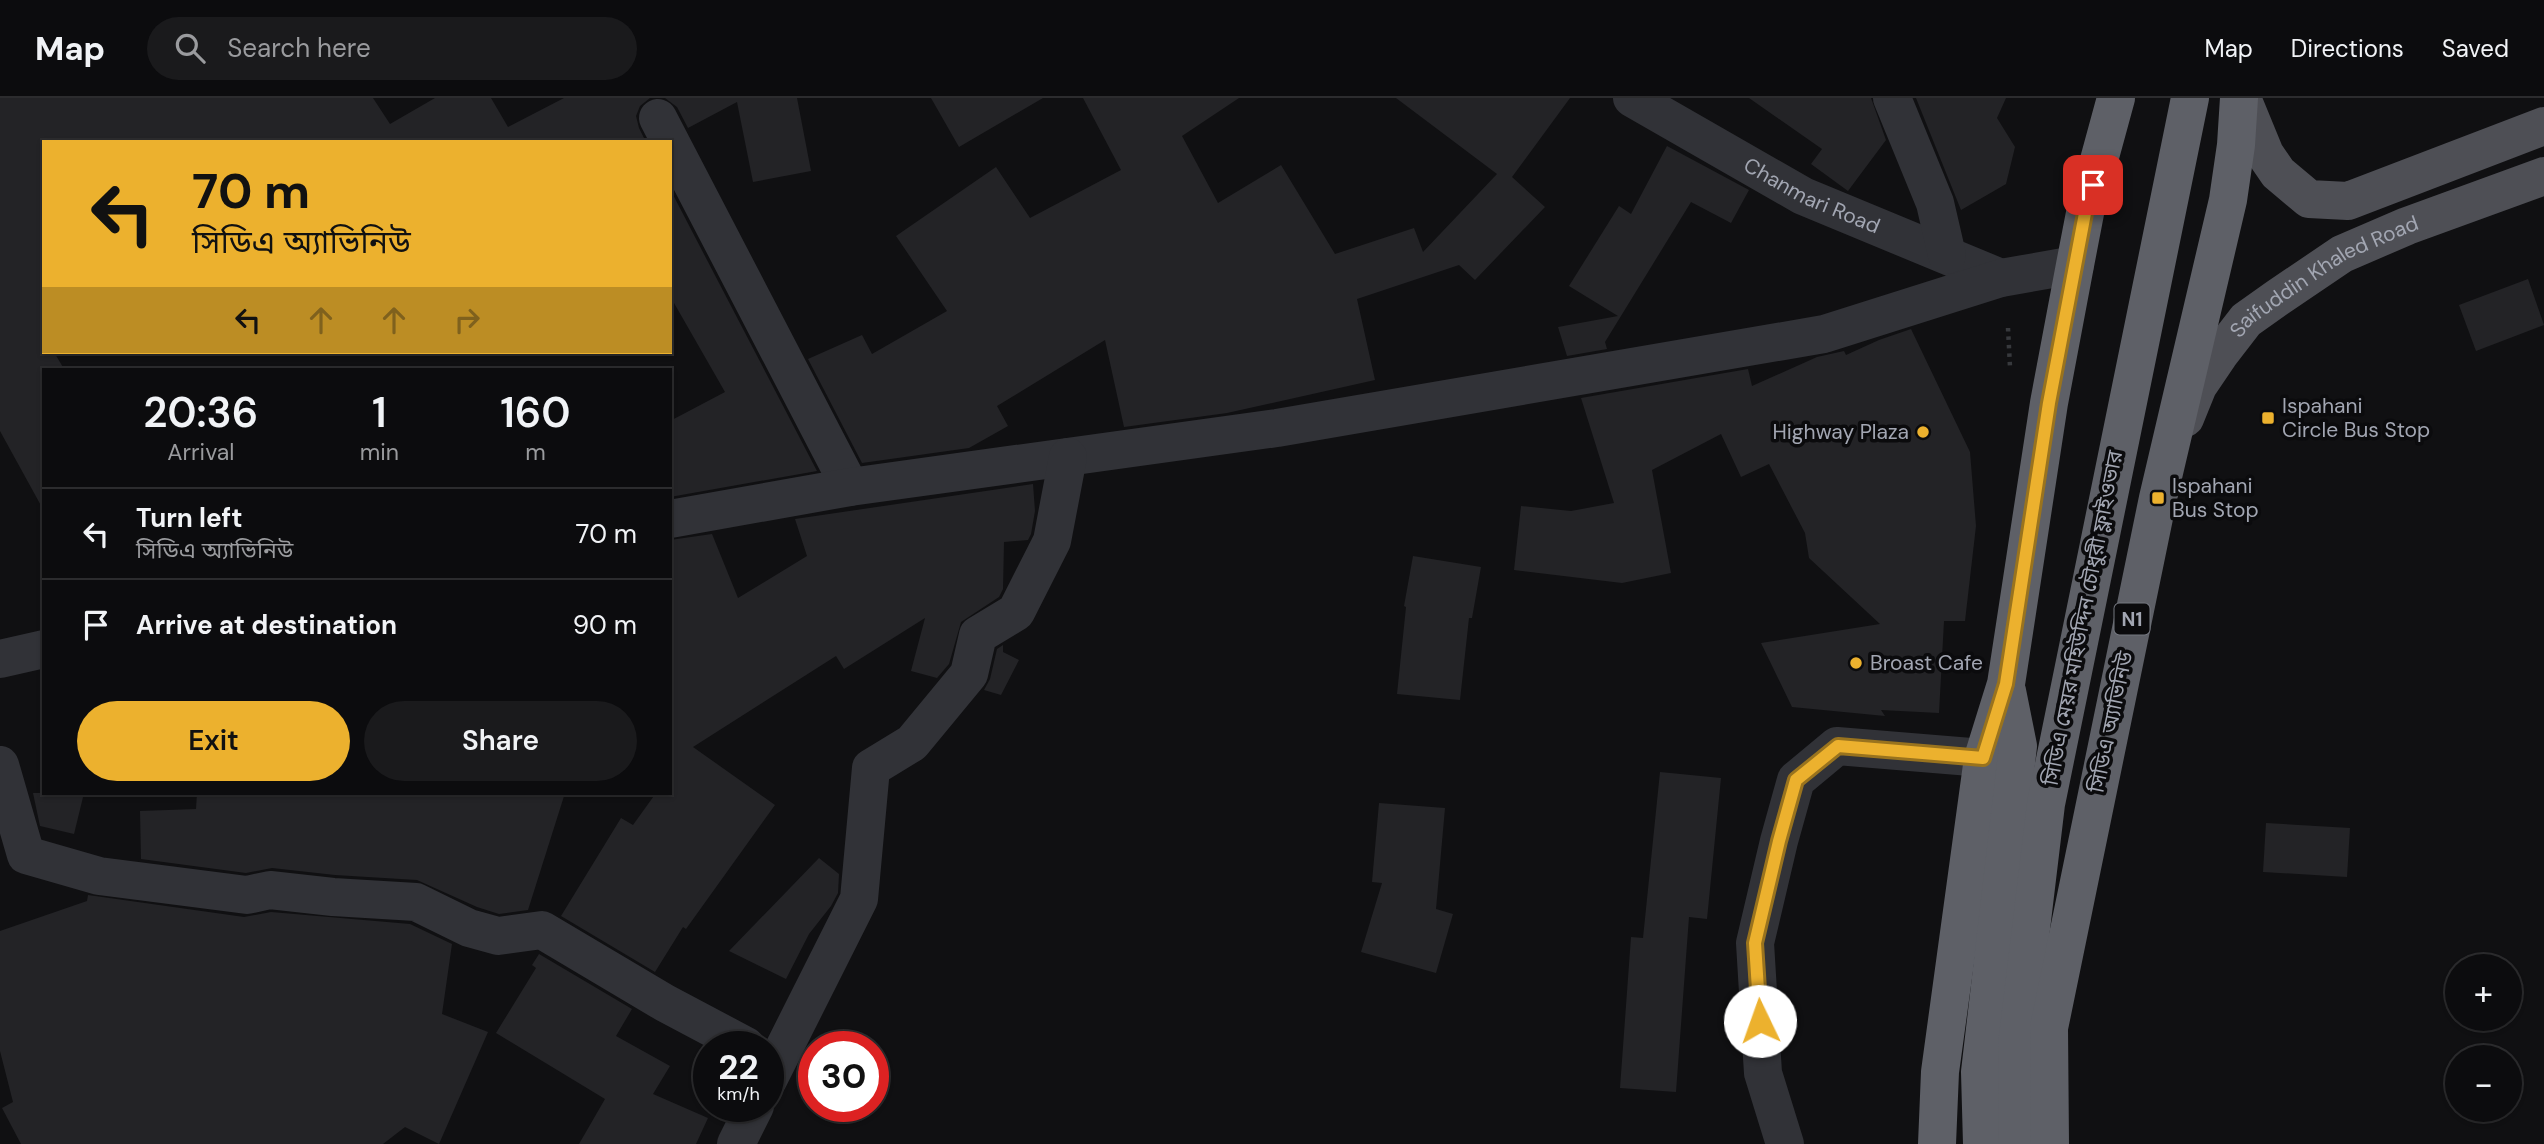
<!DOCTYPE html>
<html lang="en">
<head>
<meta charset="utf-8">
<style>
  body { margin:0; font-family:"DM Sans","Noto Sans Bengali",sans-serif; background:#1a1a1c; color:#f1f3f6; height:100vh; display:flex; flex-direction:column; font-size:26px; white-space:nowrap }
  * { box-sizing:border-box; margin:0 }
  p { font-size:23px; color:#9a9b9e }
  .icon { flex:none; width:38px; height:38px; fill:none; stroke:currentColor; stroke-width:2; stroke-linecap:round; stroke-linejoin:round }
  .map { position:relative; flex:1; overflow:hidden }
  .details { position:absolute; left:42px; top:270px; width:630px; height:427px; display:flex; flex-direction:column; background:#0c0c0e; border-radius:0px; box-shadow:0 2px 5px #0004,0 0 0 2px #2c2c2e }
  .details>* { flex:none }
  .banner { position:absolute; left:42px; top:42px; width:630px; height:214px; border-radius:0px; box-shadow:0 2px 5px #0004,0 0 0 2px #2c2c2e; background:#ecb12e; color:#111; overflow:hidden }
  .buttons { position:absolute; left:2445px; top:856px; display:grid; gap:14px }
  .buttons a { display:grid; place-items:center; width:77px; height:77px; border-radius:50%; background:#0c0c0e; box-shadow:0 2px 5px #0004,0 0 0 2px #2c2c2e; font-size:35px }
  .speed { position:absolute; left:693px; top:933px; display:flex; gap:14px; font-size:35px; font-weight:700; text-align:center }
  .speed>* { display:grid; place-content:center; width:91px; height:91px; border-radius:50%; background:#0c0c0e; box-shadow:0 2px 5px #0004,0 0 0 2px #2c2c2e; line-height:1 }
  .speed small { font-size:18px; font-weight:400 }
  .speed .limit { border:10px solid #d22; background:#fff; color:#111 }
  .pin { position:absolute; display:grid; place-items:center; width:60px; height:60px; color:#fff; margin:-30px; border-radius:14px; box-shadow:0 4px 10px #0006 }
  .me { position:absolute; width:77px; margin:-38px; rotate:357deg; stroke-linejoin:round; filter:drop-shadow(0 0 5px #0008) }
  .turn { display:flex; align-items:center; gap:24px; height:147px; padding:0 35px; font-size:32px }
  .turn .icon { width:91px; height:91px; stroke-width:2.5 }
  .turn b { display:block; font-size:49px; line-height:60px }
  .lanes { display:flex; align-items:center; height:66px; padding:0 35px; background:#0003; justify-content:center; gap:35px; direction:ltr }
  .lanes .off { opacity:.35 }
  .eta { display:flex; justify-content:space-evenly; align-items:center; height:119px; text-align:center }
  .eta b { font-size:42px; font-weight:600; line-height:49px }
  .action { display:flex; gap:14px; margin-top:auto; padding:14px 35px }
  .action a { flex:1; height:80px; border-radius:42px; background:#ecb12e; color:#111; font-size:28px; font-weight:600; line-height:80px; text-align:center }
  .action a+a { background:#1a1a1c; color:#f1f3f6 }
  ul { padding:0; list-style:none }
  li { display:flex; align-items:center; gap:21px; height:91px; padding:0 35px; border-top:2px solid #2c2c2e }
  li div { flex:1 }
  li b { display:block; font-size:26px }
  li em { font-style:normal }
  header { display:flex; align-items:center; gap:42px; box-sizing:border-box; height:98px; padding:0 35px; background:#0c0c0e; border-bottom:2px solid #2c2c2e }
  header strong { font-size:33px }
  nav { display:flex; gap:38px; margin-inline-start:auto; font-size:24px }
  .search { width:490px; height:63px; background:#1a1a1c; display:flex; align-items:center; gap:18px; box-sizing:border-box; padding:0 24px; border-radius:38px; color:#9a9b9e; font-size:26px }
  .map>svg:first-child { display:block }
  .building { fill:#232326 }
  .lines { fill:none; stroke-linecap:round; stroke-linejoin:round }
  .path { stroke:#37393d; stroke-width:4.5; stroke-dasharray:3.5 5; stroke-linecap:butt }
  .minor { stroke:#313237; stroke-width:38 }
  .major { stroke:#4e4f55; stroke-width:38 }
  .highway { stroke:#5e6067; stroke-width:38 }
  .route-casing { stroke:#99731e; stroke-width:18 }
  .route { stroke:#ecb12e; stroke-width:12 }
  .poi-dot { fill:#ecb12e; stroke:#0b0b0d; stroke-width:2.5 }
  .labels { text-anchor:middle; stroke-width:7; stroke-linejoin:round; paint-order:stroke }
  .shield { fill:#0b0b0d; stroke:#757880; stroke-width:2 }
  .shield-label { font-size:19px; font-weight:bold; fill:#a2a6b2 }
  .street-label { font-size:21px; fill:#a2a6b2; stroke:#0b0b0d }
  .poi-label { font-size:21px; fill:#a2a6b2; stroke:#0b0b0d; text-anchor:start }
</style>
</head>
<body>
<header>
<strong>Map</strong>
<div class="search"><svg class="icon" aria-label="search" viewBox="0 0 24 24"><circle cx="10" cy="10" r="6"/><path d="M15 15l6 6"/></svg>Search here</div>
<nav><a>Map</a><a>Directions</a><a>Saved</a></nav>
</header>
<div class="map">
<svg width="2544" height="1046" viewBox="0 0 2544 1046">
  <rect width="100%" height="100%" fill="#101012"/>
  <g class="building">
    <path d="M0,0H373L390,26L435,0H491L508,29L564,0H650L640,8L636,18L639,30L646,44H44V254H54L64,271H44V413L0,333Z"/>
    <path d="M665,0H797L811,73L753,84L737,4L688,30L677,9Z"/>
    <path d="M931,0H1043L959,49Z"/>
    <path d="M1083,0H1239L1182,38L1218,105L1281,67L1335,156L1414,130L1423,154L1497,76L1396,0H1570L1512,79L1545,109L1475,182L1459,167L1357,201L1375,282L1227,315L1124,329L1105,242L997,308L1008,328L969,350L862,365L808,261L862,237L872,256L947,213L896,138L996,69L1030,120L1121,72Z"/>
    <path d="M1749,0H1871L1886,42L1848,93L1811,66L1822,51Z"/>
    <path d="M1916,0H2006L1997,20L2015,49L2006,86L1961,112Z"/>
    <path d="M1667,48L1749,92L1731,125L1691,104L1605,244L1607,251L1567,258L1558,229L1618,218L1569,188L1619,108L1631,116Z"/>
    <path d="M670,91L817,373L670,399V323L725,294L670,198Z"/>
    <path d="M2528,181L2544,227L2476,253L2459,207Z"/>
    <path d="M1911,231L1970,354L1976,428L1965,523H1944L1939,615L1881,612L1885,618L1792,609L1761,545L1880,526L1809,460L1805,435L1769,366L1741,379L1721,336L1652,372L1671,475L1622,485L1514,472L1521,408L1571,413L1614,405L1581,300L1748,271L1752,288L1817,259L1844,253L1846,257L1879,242Z"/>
    <path d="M1033,386L1035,413L1031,436L1028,442L1004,444L1003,491L999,499L961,524L949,566L937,580L911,573L925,520L844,571L836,558L693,649L775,707L686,831L683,829L655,874L561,818L621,720L633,727L656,695H670V442L712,436L738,500L807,458L795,421Z"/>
    <path d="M1413,458L1481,469L1472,520H1469L1460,602L1397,596L1406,509L1404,508Z"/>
    <path d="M1003,547V554L1019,562L1001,597L984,592L990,581L997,551Z"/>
    <path d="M1660,674L1721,680L1707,821L1689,819L1676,994L1620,990L1631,839L1643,840Z"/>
    <path d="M33,695H84L74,736L40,728Z"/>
    <path d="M197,695H565L528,812L499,816L477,809L417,782L335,777L272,770L246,775L141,761L140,713L196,711Z"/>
    <path d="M1379,705L1445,710L1436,811L1453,816L1436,875L1361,854L1382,785L1372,784Z"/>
    <path d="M2266,725L2350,730L2347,779L2263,774Z"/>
    <path d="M819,760L839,776L838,795L831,808L809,836L786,881L729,853Z"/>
    <path d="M88,797L244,819L271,814L410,826L452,846L442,916L488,934L439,1046L405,1029L383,1046H21L2,1010L13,1004L0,953V833L87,803Z"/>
    <path d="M539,856L632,911L616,938L670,968L653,996L708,1020L696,1046H579L605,1001L496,935L536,870L532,867Z"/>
  </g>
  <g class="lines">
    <path class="path" d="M2008,230L2010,269"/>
    <g class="minor">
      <path id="s1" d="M1632,0L1803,98L2001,180"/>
      <path d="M1892,0L1935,105L1947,157"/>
      <path d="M658,20L850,389"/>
      <path d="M670,421L850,389L1277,330L1824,236L2001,180L2075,167"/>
      <path d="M0,561L44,551"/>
      <path d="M0,667L26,757L99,778L247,797L270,792L333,799L416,804L469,830L498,838L542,832L665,905L746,948"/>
      <path d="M768,982L859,801L871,670L912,645L969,576L978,537L1016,514L1052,443L1068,359"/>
      <path d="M736,1046L755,1008"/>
      <path d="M1785,1046L1763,975L1755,845L1779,743L1796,682L1837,648L1983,660"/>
    </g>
    <g class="major">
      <path d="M2242,0L2265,56L2278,75L2309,101L2348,103L2544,28"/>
      <path id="s2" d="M2185,320L2198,288L2219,257L2246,222L2277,200L2342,156L2407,128L2544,78"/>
    </g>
    <g class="highway">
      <path d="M1937,1046L1940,974L1983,660L2006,586L2049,305L2075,167L2086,110L2116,0"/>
      <path d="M1982,1046L1980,974L2018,648L2007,593"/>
      <path d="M2018,1046L2017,947L2046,706L2190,0"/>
      <path d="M2050,1046L2049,930L2158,400L2228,102L2236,47L2239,0"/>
    </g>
  </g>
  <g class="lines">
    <g class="route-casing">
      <path id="route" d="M1760,923L1755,845L1779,743L1796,682L1838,648L1983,660L2006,586L2049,305L2086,110L2093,87"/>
    </g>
    <use href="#route" class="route"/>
  </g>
  <g class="poi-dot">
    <rect x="2261" y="313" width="14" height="14" rx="3.5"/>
    <circle cx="1923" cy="334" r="7"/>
    <rect x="2151" y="393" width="14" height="14" rx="3.5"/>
    <circle cx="1856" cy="565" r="7"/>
  </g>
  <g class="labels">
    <rect class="shield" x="2114.5" y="505.5" width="35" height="31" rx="5"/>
    <g class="shield-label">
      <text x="2132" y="528">N1</text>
    </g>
    <g class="street-label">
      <text dy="7" stroke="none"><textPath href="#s1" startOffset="205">Chanmari Road</textPath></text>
      <text dy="7" stroke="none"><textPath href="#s2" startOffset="206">Saifuddin Khaled Road</textPath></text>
      <text transform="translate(2083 520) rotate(-79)" y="7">সিডিএ মেয়র মহিউদ্দিন চৌধুরী ফ্লাইওভার</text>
      <text transform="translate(2111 624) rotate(-78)" y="7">সিডিএ অ্যাভিনিউ</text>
    </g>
    <g class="poi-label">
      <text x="2282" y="315">Ispahani<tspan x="2282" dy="24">Circle Bus Stop</tspan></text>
      <text x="1909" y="341" text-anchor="end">Highway Plaza</text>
      <text x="2172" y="395">Ispahani<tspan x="2172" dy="24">Bus Stop</tspan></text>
      <text x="1870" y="572">Broast Cafe</text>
    </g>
  </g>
</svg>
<div class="buttons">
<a>+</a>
<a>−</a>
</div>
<div class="speed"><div>22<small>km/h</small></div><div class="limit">30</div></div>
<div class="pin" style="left:2093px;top:87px;background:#d93025"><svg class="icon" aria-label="arrive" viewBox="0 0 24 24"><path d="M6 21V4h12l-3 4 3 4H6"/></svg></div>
<svg class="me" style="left:1760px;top:923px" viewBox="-20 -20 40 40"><circle r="19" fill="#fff"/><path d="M0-13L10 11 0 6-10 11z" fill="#ecb12e"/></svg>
<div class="banner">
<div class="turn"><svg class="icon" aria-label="left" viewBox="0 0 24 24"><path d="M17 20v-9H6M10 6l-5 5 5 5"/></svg><div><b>70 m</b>সিডিএ অ্যাভিনিউ</div></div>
<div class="lanes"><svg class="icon" aria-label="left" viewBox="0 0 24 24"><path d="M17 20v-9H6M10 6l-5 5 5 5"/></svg><svg class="icon off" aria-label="ahead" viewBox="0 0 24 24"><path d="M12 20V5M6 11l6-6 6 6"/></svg><svg class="icon off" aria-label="ahead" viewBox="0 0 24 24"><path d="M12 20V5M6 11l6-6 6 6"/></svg><svg class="icon off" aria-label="right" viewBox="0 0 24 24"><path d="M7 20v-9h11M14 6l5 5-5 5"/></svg></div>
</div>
<section class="details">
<div class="eta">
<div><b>20:36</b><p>Arrival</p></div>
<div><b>1</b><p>min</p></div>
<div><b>160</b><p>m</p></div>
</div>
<ul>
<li><svg class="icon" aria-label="left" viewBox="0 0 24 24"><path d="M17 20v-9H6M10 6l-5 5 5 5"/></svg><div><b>Turn left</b><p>সিডিএ অ্যাভিনিউ</p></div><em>70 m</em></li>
<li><svg class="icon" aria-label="arrive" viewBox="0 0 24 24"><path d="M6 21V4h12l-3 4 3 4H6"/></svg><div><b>Arrive at destination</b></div><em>90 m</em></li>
</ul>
<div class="action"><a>Exit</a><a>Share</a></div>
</section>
</div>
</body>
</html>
